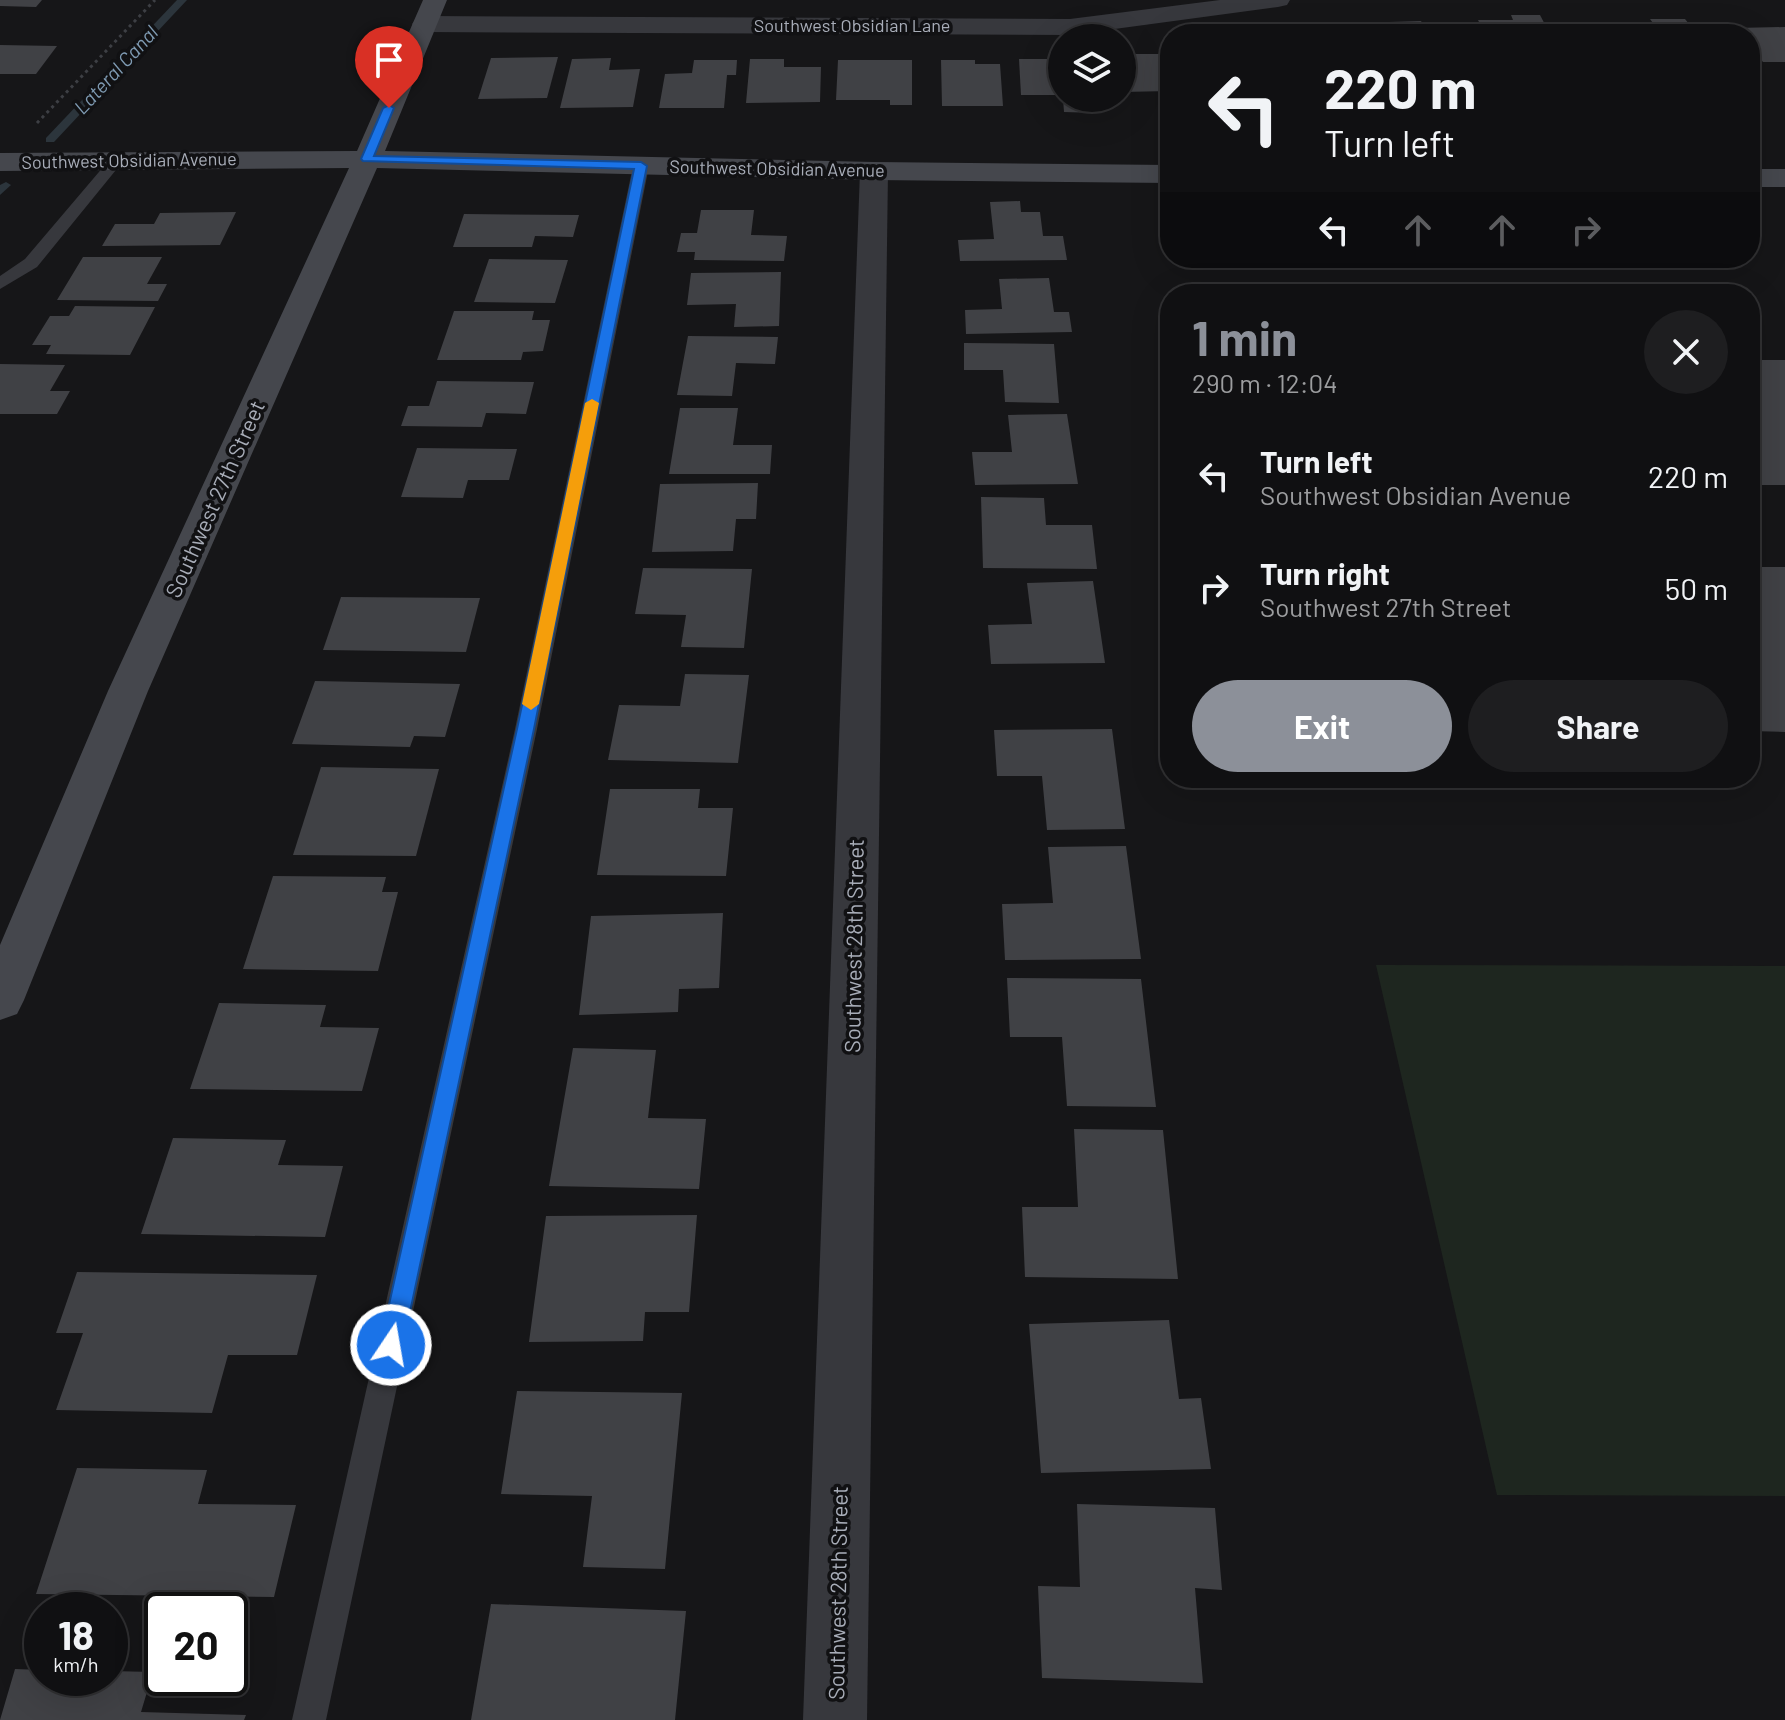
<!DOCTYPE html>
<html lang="en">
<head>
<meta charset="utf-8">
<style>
  body { margin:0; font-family:Barlow,sans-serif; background:#1e1e20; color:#f1f3f6; height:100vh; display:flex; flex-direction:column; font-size:30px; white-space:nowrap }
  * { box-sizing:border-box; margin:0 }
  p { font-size:26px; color:#9c9d9f }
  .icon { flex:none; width:44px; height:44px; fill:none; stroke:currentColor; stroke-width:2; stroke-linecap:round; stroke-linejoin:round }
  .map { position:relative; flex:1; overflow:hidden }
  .side { position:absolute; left:1160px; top:284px; width:600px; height:504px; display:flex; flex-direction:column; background:#101012; border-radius:32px; box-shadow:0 8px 32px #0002,0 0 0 2px #303032 }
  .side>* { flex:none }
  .top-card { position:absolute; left:1160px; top:24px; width:600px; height:244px; border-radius:32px; box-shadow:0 8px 32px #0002,0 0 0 2px #303032; background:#101012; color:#f1f3f6; overflow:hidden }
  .buttons { position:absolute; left:1048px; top:24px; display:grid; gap:16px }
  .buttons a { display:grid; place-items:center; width:88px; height:88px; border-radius:50%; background:#101012; box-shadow:0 8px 32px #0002,0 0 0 2px #303032; font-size:40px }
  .speed { position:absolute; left:24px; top:1592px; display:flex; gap:16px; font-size:40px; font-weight:700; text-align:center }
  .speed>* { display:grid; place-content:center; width:104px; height:104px; border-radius:50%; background:#101012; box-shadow:0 8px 32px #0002,0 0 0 2px #303032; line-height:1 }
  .speed small { font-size:20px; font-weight:400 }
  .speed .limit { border:4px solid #111; border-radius:12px; background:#fff; color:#111 }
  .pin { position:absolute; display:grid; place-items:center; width:68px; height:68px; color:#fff; margin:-82px -34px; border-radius:50% 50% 50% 0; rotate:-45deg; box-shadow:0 0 8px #0007 }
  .pin .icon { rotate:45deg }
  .me { position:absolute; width:88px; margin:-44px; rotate:12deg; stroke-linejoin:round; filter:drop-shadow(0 0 6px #0008) }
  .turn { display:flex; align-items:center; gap:28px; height:168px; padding:0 32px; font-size:36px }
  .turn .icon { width:104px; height:104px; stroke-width:2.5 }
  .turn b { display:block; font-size:56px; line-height:68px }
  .lanes { display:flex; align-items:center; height:76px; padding:0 32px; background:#0003; justify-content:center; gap:40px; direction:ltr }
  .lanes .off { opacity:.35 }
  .round { display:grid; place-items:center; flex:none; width:84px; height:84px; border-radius:42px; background:#1e1e20 }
  .summary { display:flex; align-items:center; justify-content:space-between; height:136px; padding:0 32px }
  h1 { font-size:48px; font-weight:700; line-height:60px; color:#8c9099 }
  .action { display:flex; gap:16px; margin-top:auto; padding:16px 32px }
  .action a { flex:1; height:92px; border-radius:48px; background:#8c9099; color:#fff; font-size:32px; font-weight:700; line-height:92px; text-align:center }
  .action a+a { background:#1e1e20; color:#f1f3f6 }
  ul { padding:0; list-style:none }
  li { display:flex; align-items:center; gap:24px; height:112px; padding:0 32px }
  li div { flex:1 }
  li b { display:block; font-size:30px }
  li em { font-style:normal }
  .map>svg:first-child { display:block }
  .green { fill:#1e261f }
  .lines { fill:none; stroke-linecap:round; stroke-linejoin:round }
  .stream { fill:#2c353c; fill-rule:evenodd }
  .building { fill:#404145 }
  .path { stroke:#3d3f44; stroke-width:3; stroke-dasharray:3 4; stroke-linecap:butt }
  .lane { fill:#37383d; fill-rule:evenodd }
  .street { fill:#37383d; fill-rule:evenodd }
  .secondary { fill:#45474d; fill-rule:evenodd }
  .route { fill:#1a73e8; stroke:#114b97; stroke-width:2 }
  .slow { fill:#f59e0b }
  .labels { text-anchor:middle; stroke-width:7; stroke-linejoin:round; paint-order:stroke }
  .far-street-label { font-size:18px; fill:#a8adb8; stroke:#111113 }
  .far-water-label { font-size:20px; font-style:italic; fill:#7f9bb3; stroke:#111113 }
  .street-label { font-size:22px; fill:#a8adb8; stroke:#111113 }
</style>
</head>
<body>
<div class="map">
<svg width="1785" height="1720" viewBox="0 0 1785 1720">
  <rect width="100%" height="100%" fill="#161618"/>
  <path class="green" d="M1376,965L1785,966V1496L1497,1495Z"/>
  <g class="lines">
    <g class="stream">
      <path d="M177,0H187L54,142H46V138Z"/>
      <path d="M6,182L11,185L0,195V185Z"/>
    </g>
  </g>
  <g class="building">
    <path d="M0,0H42L36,7L0,6Z"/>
    <path d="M1511,15H1540L1550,34H1485L1478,20H1513Z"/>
    <path d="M1650,19H1685L1689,24L1716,23L1724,34H1661Z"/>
    <path d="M1421,21L1427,31L1457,30L1459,34H1396L1389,22Z"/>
    <path d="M1785,27V62H1763L1750,46V34H1741L1736,28Z"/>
    <path d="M1574,30H1629L1631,34H1576Z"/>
    <path d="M0,45L57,46L36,74H0Z"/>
    <path d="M1122,54H1170V91L1122,92Z"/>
    <path d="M558,57L547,98L478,99L491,58Z"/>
    <path d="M611,58L609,70L640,69L633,107L560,108L572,59Z"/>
    <path d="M750,59H784V67H821L820,102L746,103Z"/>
    <path d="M1019,59H1062V95H1021Z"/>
    <path d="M694,60H737L736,75H727L724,108H659L665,74L692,73Z"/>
    <path d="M838,60H912V105H890V100H836Z"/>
    <path d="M941,60H975V64H1000L1003,106H942Z"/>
    <path d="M1063,98H1096L1098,113L1064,112Z"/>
    <path d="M1020,201L1021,212H1040L1043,236H1063L1067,260L960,261L958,240L994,239L990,202Z"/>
    <path d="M701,210H754L751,235L787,236L784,261L694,260L695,252H677L681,233H697Z"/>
    <path d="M236,212L220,245L102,246L115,224H154L160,213Z"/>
    <path d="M464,214L579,215L573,237L535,236L532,247H453Z"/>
    <path d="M83,257H162L147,284H167L158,301L57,300Z"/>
    <path d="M489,259L568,260L555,303L474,302Z"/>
    <path d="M781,272L779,326L734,327L736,304L687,305L691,273Z"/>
    <path d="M1049,278L1054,312H1069L1072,332L966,334L965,310L1002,309L999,279Z"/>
    <path d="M75,306L155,307L130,355L46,354L51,345H32L50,316H69Z"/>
    <path d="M454,311H534L532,320H550L543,351L523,352L521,360H437Z"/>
    <path d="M688,336L778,337L775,364L736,363L732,396L677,395Z"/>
    <path d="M964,343L1054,344L1059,403L1005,402L1003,370H964Z"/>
    <rect x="1750" y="360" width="35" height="125"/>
    <path d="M0,364L65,365L50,391H70L57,414H0Z"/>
    <path d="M437,381L534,382L526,414L486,413L482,427L401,426L408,406H429Z"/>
    <path d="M680,408H738L733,445H772L770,474H669Z"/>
    <path d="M1067,414L1078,484L975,485L972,452H1012L1008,415Z"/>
    <path d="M417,448L517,449L509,480H468L463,498L401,497Z"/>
    <path d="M758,483L756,519H736L733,551L652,552L660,484Z"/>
    <path d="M981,497L1044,498L1046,525H1092L1097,569L983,568Z"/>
    <path d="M1750,567H1785V732L1750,731Z"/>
    <path d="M643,568L752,569L744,648L681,647L686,615L635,614Z"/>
    <path d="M1093,581L1105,663L991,664L988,625L1032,624L1027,583Z"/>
    <path d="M341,597L480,598L466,652L323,650Z"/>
    <path d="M685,674L749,675L738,763L608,760L619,705L680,706Z"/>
    <path d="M315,681L460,684L445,737L414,736L410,747L292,744Z"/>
    <path d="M1112,729L1125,829L1047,830L1042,776H997L994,730Z"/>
    <path d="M321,767L439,769L416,856L293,855Z"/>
    <path d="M610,789H700L698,808H733L726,876L597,875Z"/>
    <path d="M1126,846L1141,959L1005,960L1002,904L1053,903L1048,847Z"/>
    <path d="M273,876L386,877L382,892H398L378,971L243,969Z"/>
    <path d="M723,913L719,988L679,989L678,1012L579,1015L591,916Z"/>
    <path d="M1007,978L1141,979L1156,1107L1067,1106L1062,1037H1010Z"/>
    <path d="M219,1003L326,1005L320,1027L379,1028L362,1091L190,1089Z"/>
    <path d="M573,1048L656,1050L648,1118L706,1119L699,1189L549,1186Z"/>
    <path d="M1074,1129L1163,1130L1178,1279L1025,1277L1022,1207H1078Z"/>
    <path d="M173,1138L286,1140L278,1165L343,1166L325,1237L141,1234Z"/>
    <path d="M697,1215L689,1312H645L643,1341L529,1342L546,1216Z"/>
    <path d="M77,1272L317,1275L297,1355H228L212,1413L56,1410L83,1333H56Z"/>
    <path d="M1169,1320L1179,1399L1201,1398L1211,1469L1041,1473L1029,1324Z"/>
    <path d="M517,1391L682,1393L665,1569L583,1567L592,1496L501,1494Z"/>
    <path d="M77,1468L207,1470L198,1504L296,1505L274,1597L36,1594Z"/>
    <path d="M1077,1504L1215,1508L1222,1590L1195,1588L1203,1683L1042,1678L1038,1586L1080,1587Z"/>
    <path d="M491,1604L686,1611L675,1720H471Z"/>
    <path d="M15,1669L42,1670V1678H110V1671L153,1672L141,1712L246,1715L244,1720H0Z"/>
  </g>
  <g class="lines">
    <path class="path" d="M37,123L155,0"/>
    <g class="lane">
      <path d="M115,157L120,159V165L37,267L0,289V276L25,259L110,159Z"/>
      <path d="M641,161L649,166L537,729L326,1720H292L515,729L633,166Z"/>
    </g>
    <g class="street">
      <path d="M1220,0H1290L1287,5L1278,7L1070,35L425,32L416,29L412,24L416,19L425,16L1070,19Z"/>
      <path d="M874,162L884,165L888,171L867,1720H803L860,171L864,165Z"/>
    </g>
    <g class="secondary">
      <path d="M423,0H447L385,151L874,162L1170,165V183L874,180L377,168L148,691L24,1000L17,1014L0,1020V945L108,691L349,168L0,171V153L357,151Z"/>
      <rect x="1750" y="169" width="35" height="18"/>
    </g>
  </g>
  <path class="route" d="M389,105L394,108L374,156L641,162L647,166L534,729L403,1345L399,1353L391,1356L383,1353L380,1345L517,729L634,169L363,161L361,159L383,108Z"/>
  <path class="slow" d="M592,399L599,403L539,704L531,710L522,704L585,403Z"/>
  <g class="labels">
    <g class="far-street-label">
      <text x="852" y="32">Southwest Obsidian Lane</text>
      <text transform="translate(129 161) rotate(-1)" y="6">Southwest Obsidian Avenue</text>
      <text transform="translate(777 169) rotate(1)" y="6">Southwest Obsidian Avenue</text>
    </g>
    <g class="far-water-label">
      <text transform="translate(116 70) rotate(-47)" y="7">Lateral Canal</text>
    </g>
    <g class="street-label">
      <text transform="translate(215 499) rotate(-66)" y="8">Southwest 27th Street</text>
      <text transform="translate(854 946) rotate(-89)" y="8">Southwest 28th Street</text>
      <text transform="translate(838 1593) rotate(-89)" y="8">Southwest 28th Street</text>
    </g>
  </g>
</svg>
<div class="buttons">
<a><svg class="icon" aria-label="layers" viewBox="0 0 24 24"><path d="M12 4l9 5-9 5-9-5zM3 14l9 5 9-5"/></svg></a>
</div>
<div class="speed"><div>18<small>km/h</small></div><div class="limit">20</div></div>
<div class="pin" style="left:389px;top:108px;background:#d93025"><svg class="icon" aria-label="arrive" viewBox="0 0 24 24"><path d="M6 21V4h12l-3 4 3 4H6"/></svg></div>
<svg class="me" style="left:391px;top:1345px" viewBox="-20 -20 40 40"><circle r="17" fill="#1a73e8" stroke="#fff" stroke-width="3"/><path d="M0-11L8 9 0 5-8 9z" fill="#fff"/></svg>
<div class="top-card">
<div class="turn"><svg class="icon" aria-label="left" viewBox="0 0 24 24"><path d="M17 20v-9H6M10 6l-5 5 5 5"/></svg><div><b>220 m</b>Turn left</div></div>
<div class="lanes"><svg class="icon" aria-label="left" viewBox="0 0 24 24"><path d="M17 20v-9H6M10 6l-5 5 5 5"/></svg><svg class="icon off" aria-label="ahead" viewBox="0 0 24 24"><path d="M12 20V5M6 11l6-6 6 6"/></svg><svg class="icon off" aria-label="ahead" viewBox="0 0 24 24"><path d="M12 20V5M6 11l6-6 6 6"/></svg><svg class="icon off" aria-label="right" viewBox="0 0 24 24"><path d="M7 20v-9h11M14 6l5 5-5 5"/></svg></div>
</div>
<section class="side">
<div class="summary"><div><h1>1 min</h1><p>290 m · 12:04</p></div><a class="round"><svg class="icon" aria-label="close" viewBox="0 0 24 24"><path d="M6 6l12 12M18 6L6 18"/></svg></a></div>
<ul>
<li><svg class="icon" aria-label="left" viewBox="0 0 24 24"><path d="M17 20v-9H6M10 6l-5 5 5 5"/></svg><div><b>Turn left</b><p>Southwest Obsidian Avenue</p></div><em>220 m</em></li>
<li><svg class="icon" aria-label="right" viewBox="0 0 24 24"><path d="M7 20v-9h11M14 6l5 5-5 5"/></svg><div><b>Turn right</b><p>Southwest 27th Street</p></div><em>50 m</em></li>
</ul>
<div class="action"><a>Exit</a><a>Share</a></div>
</section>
</div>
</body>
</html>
